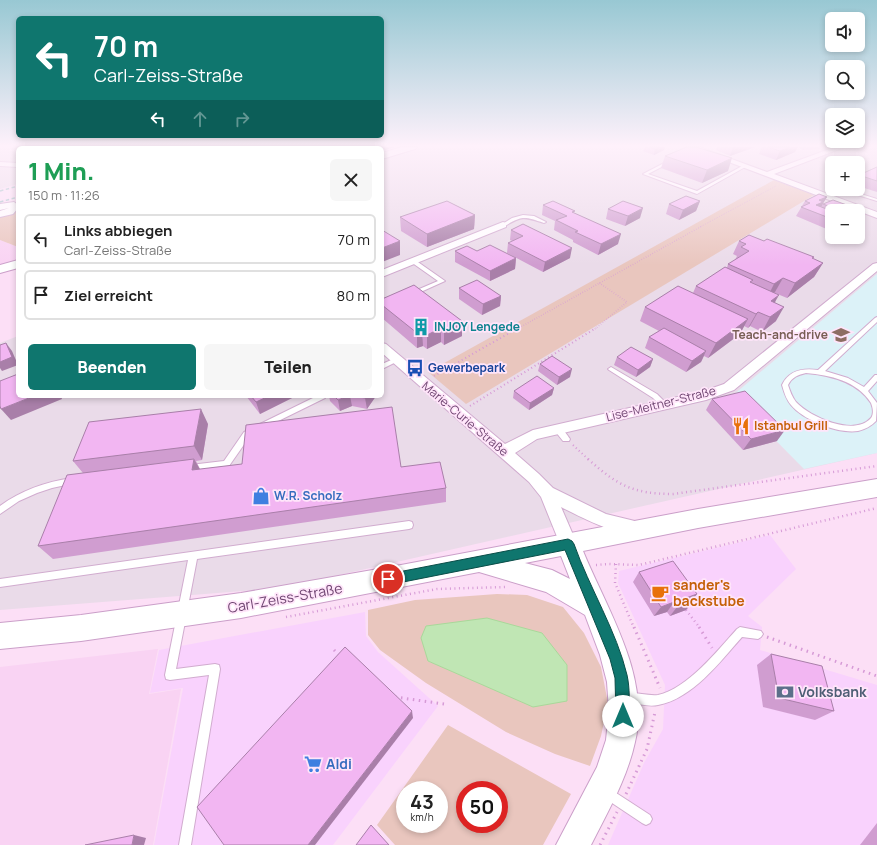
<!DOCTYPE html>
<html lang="de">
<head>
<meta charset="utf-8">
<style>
  body { margin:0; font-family:Manrope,sans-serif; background:#f6f6f6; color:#222; height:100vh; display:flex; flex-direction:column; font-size:15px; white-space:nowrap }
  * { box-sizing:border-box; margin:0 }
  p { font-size:13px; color:#767676 }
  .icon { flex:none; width:22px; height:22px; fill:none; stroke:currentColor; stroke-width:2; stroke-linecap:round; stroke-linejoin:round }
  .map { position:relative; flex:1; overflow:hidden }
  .panel { position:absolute; left:16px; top:146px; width:368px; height:252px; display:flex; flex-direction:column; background:#fff; border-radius:6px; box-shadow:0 2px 6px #0003 }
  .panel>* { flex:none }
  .guide { position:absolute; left:16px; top:16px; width:368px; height:122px; border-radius:6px; box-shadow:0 2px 6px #0003; background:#0f766e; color:#fff; overflow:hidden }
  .fabs { position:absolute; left:825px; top:12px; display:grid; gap:8px }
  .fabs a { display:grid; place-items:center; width:40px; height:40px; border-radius:6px; background:#fff; box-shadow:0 2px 6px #0003; font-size:20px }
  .speed { position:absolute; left:396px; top:781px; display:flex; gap:8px; font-size:20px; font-weight:700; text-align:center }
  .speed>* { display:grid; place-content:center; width:52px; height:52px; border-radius:50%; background:#fff; box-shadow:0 2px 6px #0003; line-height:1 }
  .speed small { font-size:10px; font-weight:400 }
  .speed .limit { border:6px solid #d22; background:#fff; color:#111 }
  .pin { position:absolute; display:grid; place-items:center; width:34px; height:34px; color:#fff; margin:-17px; border:2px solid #fff; border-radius:50%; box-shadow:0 1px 4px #0007 }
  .me { position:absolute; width:44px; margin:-22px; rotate:0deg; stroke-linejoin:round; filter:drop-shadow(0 0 3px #0008) }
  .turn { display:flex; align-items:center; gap:14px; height:84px; padding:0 12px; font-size:18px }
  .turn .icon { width:52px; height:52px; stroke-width:2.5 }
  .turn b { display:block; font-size:28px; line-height:34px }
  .lanes { display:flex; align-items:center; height:38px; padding:0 12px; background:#0003; justify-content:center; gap:20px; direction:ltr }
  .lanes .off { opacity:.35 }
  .round { display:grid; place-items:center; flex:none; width:42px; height:42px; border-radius:6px; background:#f6f6f6 }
  .headline { display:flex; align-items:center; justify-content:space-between; height:68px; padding:0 12px }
  h1 { font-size:24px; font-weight:800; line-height:30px; color:#1e9e55 }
  .button { display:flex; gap:8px; margin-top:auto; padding:8px 12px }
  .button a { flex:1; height:46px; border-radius:6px; background:#0f766e; color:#fff; font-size:16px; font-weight:800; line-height:46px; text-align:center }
  .button a+a { background:#f6f6f6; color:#222 }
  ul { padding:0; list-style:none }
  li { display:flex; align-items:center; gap:12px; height:50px; margin:0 8px 6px; padding:0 4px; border:2px solid #e0e0e0; border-radius:6px }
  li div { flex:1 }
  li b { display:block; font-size:15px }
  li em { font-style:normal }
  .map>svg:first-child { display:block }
  .residential { fill:#f9d3f3 }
  .commercial { fill:#f9d2fd }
  .industrial { fill:#eadbe9; fill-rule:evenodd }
  .education { fill:#dcf2f8 }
  .green { fill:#e9c6be; fill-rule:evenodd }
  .water { fill:#c0e6b4; stroke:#a9d89a }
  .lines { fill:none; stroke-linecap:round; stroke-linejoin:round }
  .service-casing { stroke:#d1accf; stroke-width:2 }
  .minor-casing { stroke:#d1accf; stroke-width:2 }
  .secondary-casing { stroke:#cb9fc9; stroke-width:2 }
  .path-far4 { stroke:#d69ad6; stroke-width:1; stroke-dasharray:0.5 1.5; stroke-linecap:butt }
  .path-far3 { stroke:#d69ad6; stroke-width:1.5; stroke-dasharray:0.5 2; stroke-linecap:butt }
  .path-far2 { stroke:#d69ad6; stroke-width:2; stroke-dasharray:1 3; stroke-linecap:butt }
  .path-far1 { stroke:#d69ad6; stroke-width:2.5; stroke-dasharray:1 3.5; stroke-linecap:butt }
  .path { stroke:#d69ad6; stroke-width:3; stroke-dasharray:1.5 4.5; stroke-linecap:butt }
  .service { fill:#fff; fill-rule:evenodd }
  .minor { fill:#fff; fill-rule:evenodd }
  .secondary { fill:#fff; fill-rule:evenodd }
  .rail { stroke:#9ebfc5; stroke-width:1.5; stroke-dasharray:3.5 2.5; stroke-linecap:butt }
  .wall { fill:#d09dd0 }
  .shaded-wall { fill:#a97fa9 }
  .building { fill:#f2b6f2; stroke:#a97fa9 }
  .route { fill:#0f766e; stroke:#0a4d48 }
  .labels { text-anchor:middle; stroke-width:3.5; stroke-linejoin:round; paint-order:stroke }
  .culture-label { font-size:12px; font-weight:bold; fill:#0d838f; stroke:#ffe5fa; text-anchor:start }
  .education-label { font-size:12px; font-weight:bold; fill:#785e54; stroke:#ffe5fa; text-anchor:end }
  .transit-label { font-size:12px; font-weight:bold; fill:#164399; stroke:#ffe5fa; text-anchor:start }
  .street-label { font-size:12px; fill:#714773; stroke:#ffe5fa }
  .food-label { font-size:12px; font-weight:bold; fill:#c56008; stroke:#ffe5fa; text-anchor:start }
  .shop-label { font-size:12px; font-weight:bold; fill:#366cbe; stroke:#ffe5fa; text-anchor:start }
  .near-food-label { font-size:14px; font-weight:bold; fill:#c56008; stroke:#ffe5fa; text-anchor:start }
  .near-street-label { font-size:14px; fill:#714773; stroke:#ffe5fa }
  .near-service-label { font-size:14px; font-weight:bold; fill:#4e5e75; stroke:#ffe5fa; text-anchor:start }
  .near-shop-label { font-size:14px; font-weight:bold; fill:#366cbe; stroke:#ffe5fa; text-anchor:start }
</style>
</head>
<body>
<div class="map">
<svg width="877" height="845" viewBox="0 0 877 845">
  <rect width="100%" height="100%" fill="#fcdff6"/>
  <g class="residential">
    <path d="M0,240L18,247V264L0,269Z"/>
    <path d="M158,649L149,694L181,689L153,845H0V667Z"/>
  </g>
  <g class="commercial">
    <path d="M770,535L796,569L748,616L762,627L760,650L877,685V845H608L644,763L663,729L665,685L618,583L619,571Z"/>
    <path d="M365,612L366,636L378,652L438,706L333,845H154L183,688L150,693L159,650Z"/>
  </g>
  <g class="industrial">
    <path d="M0,147H157L18,148V184L0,189Z"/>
    <path d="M419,147H877V453L282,588L0,610V343L18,336V396H382V159ZM832,163H858V189H832ZM832,211H858V237H832Z"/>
  </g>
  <path class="education" d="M877,274V453L804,469L732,396Z"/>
  <g class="green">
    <path d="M774,180L814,195L466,404L428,372Z"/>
    <path d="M18,210V247L0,240V214Z"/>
    <path d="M497,594L527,595L563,607L584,633L601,667L608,703L601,736L590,766L555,754L506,732L426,683L380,650L368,635V610L415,600ZM542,633L476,681L428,661Z"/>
    <path d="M448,725L571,794L543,845H395L377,825ZM405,790H439V824H405ZM465,790H499V824H465Z"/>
  </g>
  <path class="water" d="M487,618L542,633L567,665V701L533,707L428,661L421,638L426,626Z"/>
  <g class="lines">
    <g class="service-casing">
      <g id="service">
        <path d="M668,161L671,162L648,174L697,191L744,165L747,166L697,194L643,174Z"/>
        <path d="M845,189L877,199V201L845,191Z"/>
        <path d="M523,215L534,216L546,222L544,223C525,217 523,215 505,226L501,225L512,218Z"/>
        <path d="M411,260H415L445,281L414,295H410V293L438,281L411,262Z"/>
        <path d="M877,317V322L825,371L848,378L864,387L875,375H877V381L868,391L877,403L876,421C871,426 866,429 858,431C838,434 803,420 791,405C786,399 784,392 782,385C789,370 803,368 818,370L875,318ZM806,373C830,375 857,381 871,403C873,408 874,414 871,418C854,437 810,417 796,402C792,397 790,391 788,385C792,377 798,375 806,373Z"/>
        <path d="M396,358L399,360L398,361L382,369V364Z"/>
        <path d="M611,367L657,394L666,403L667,405L666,407H662L653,398L609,370L608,369Z"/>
        <path d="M317,396H326L325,398L264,428L262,429L258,426L260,424Z"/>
        <path d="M558,426C563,428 567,435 570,439L569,441H563L555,431L554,429Z"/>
        <path d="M251,429L254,430L255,432L250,436L229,466L190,471L187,470L186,468L187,466L190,465L224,461L244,432Z"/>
        <path d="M72,478L75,479L76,481L75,483L52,488L37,493L19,501L0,514V506C22,490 45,482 72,478Z"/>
        <path d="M409,521L412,522L413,525L412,528L409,529L197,559L176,669L215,664L219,665L220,669L191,845H179L209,675L170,680L166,679L165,675L188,560L0,587V579Z"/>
        <path d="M740,627L761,631L763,634L761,637L758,639L742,637C720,662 692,699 658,705C649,707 639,704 630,703L626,702L625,698L626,694L630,693C639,693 649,696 658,695C687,689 718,650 737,629Z"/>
        <path d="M607,787L650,815L652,819L650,823L646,825L642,823L603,797L601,793L603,789Z"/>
      </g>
    </g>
    <g class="minor-casing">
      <g id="minor">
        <path d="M689,147H699L767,172L835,147H845L774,174L877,212V218Z"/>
        <path d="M0,162L18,163V167L0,166Z"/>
        <path d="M14,202L18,205V208L13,214L0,217V211L9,208L0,210V204Z"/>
        <path d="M503,222L506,223V227L382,277V270Z"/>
        <path d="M877,263V271L734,390L706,400L537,439L515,453L539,474L553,488L606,514L643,523L645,528L643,533C623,540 579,516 561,507L577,544L574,549L568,552L562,549L541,497L529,482L382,353V343L386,344L505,444L533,430L704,391L724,384L873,264Z"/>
      </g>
    </g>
    <g class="secondary-casing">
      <g id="secondary">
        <path d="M402,147H417L415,149L382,159V153Z"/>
        <path d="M18,260V268L0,273V265Z"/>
        <path d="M877,479V497L698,528L583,551C607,610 651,676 635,742C627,779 608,811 591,845H556L597,767L606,740L609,711L607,682L600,655L585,615L546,592L479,572L241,618L81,641L0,649V623L81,615L241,593L401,565L698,509ZM561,556L570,579L552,570L525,563Z"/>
      </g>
    </g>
    <path class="path-far4" d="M700,227L776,186"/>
    <g class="path-far3">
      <path d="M517,329L702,226"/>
      <path d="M595,329L627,302L598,282"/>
    </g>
    <g class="path-far2">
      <path d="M434,376L518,328"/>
      <path d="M470,406L596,328"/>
      <path d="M573,445L589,460"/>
    </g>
    <g class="path-far1">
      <path d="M588,459C617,485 633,494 673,494L877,466"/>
      <path d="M616,564L615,583L634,628"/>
      <path d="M596,565L608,564L639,565L877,508"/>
      <path d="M686,610L700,628"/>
      <path d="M286,617L437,589L507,587"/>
    </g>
    <g class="path">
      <path d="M634,627L660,688"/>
      <path d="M699,627L712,648"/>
      <path d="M767,637L877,676"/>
      <path d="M334,650L339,655"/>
      <path d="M395,697L444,704"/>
      <path d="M626,794L647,749L655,712"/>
      <path d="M600,845L617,812"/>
    </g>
    <use href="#service" class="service"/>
    <use href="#minor" class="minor"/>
    <use href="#secondary" class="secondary"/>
    <g class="rail">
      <path d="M164,148L168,147"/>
      <path d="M198,148L201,147"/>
      <path d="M0,191L18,186"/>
      <path d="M0,202L18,197"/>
    </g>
  </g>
  <g class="wall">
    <path d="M283,147H375V148H285Z"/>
    <path d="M376,147H395L382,148H376Z"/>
    <path d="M645,147H665L664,150L654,155L643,151Z"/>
    <path d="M717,147H755L730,156L716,150Z"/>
    <path d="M762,147H798L795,152L776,160L759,154Z"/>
    <path d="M798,147H821L820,149L803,150Z"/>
    <path d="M665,156L728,171L702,183L661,168Z"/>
    <path d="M877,167V192L858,186V177L859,175Z"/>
    <path d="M700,201L696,211L679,220L666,214L669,204Z"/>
    <path d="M805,201L823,204L858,209L856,211H832V228L829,230L796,216Z"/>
    <path d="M543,205L574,213L618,244L598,255L573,242V240L554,230L555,221L542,215Z"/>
    <path d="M608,209L640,218L625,226L606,219Z"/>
    <path d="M475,215L474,229L427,247L401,231L400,217Z"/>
    <path d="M511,230L570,258L543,272L507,253L508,243L512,241L510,240Z"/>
    <path d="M739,241H764L814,257L813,259L823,263L814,277L787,298L775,293L776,321L762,332L750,326L748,328L744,326L740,334L708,358L704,356L701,362L686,372L645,348L649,337L659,331L640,321L645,307L693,293L696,286L727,268L728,264L735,260L737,256L733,254Z"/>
    <path d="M455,251L516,258L515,269L490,281L455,262Z"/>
    <path d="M459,288L501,296L500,306L482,315L459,299Z"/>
    <path d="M382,299L462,321V336L444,345L441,342L427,349L423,346L417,348L382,318Z"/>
    <path d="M617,357L653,359L650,367L636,377L614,365Z"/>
    <path d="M540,364L570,377L557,385L538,371Z"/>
    <path d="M554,388L552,395L529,410L513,398L514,391Z"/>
    <path d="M246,396H296L260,414Z"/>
    <path d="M329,396H376L367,409L352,406L340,411L330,401Z"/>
    <path d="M712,399L777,441L743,450L706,410Z"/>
    <path d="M208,424L202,460L196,461L200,469L401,467L446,488V502L53,559L38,546L83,473L73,461Z"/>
    <path d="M639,572L697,594L692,600L694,601L686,610L670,616L667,612L654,616L633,582Z"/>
    <path d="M771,654L834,711L815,720L763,707L757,665Z"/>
    <path d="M877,823V845H860Z"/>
  </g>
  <g class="shaded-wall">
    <path d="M114,147H122L123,148H110Z"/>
    <path d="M357,147H375V148H354Z"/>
    <path d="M381,147H395L382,151Z"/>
    <path d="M660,147H665L664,150L654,155L655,149Z"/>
    <path d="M733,147H755L730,156Z"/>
    <path d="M790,147H798L795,152L776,160L780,151Z"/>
    <path d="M732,158L728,171L702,183L707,170Z"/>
    <path d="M827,197L821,207L813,211L819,200Z"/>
    <path d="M700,201L696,211L679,220L683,210Z"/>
    <path d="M643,208L640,218L625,226L628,216Z"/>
    <path d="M475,215L474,229L427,247V234Z"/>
    <path d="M832,224V228L829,230Z"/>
    <path d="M621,234L618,244L598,255L601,244Z"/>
    <path d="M400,241V255L382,262V248Z"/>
    <path d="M572,248L570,258L543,272L545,262Z"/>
    <path d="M516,258L515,269L490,281V271Z"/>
    <path d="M823,263L814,277L787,298L795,283Z"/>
    <path d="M783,278L775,292L767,298L774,284Z"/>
    <path d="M779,295L771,309V301Z"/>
    <path d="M501,296L500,306L482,315L483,304Z"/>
    <path d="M784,307L776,321L762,332L770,317Z"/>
    <path d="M758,312L750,326L748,328L756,314Z"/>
    <path d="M748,319L740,334L708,358L716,343Z"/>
    <path d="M462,321V336L444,345V330Z"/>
    <path d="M441,328V342L427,349V335Z"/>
    <path d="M422,331L423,346L417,348V333Z"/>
    <path d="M6,343L12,351L18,365L2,371L0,368V362Z"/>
    <path d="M706,351L701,362L686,372L692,361Z"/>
    <path d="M653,359L650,367L636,377L638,370Z"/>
    <path d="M572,369L570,377L557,385L559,377Z"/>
    <path d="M554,388L552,395L529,410L530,403Z"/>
    <path d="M34,396H61L62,399L11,420L1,409Z"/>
    <path d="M269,396H296L260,414L256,402Z"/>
    <path d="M348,396H350L352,406L340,411L338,400Z"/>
    <path d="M367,396H376L367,409L365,398Z"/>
    <path d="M201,409L208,424L202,460L194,446Z"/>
    <path d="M785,430L777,441L743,450L751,439Z"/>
    <path d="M194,459L202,473L192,470Z"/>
    <path d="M697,594L690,603L694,601L686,610L670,616L677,607L686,598Z"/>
    <path d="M674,602L667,612L654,616L661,607Z"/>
    <path d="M412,711L413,718L315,845H308Z"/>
    <path d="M134,835L146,838L144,845H132Z"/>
  </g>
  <g class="building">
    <path d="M95,147H114L110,148H96Z"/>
    <path d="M219,147H268L269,148H215Z"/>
    <path d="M299,147H357L354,148H301Z"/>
    <path d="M650,147H660L655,149Z"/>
    <path d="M687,147H696L732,158L707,170L665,156Z"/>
    <path d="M768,147H790L780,151Z"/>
    <path d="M877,167V181L859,175Z"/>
    <path d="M819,194L827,197L819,200L823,202L816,205L832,211V219L801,207L810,203L805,201Z"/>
    <path d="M686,196L700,201L683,210L669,204Z"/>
    <path d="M833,200L858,209L853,211H841L823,204Z"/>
    <path d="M447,201L475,215L427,234L400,217Z"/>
    <path d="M553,201L575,211L572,212L621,234L601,244L575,232L578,231L556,220L567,216L543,205Z"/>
    <path d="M623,201L643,208L628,216L608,209Z"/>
    <path d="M523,224L572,248L545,262L508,243L523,236L511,230Z"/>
    <path d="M382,230L400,241L382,248Z"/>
    <path d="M749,235L764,241L767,239L814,257L812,258L823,263L795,283L783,278L774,284L728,264L749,251L741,247L746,244L739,241Z"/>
    <path d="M490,245L516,258L490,271L455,251L467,246L477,251Z"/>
    <path d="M725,267L753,280L750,282L779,295L771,301L784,307L770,317L758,312L756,314L696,286Z"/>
    <path d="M477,280L501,296L483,304L459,288Z"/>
    <path d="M414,285L462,321L444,330L441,328L427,335L422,331L417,333L382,305V299Z"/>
    <path d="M678,286L748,319L716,343L645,307Z"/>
    <path d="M664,328L706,351L692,361L649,337Z"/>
    <path d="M6,343L12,357L0,362V345Z"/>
    <path d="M631,347L653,359L638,370L617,357Z"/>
    <path d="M552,356L572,369L559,377L540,364Z"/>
    <path d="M18,374V396H34L1,409L0,406V381Z"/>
    <path d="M537,376L554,388L530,403L514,391Z"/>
    <path d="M745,391L785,430L751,439L712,399Z"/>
    <path d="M251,396H269L256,402Z"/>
    <path d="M334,396H348L338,400Z"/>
    <path d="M354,396H367L365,398Z"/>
    <path d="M392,407L401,467L440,462L446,488L38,546L67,475L194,459L192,470L242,464L246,425Z"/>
    <path d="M201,409L194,446L73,461L89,422Z"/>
    <path d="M673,561L697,594L686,598L694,601L677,607L674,602L661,607L639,572Z"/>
    <path d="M345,647L412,711L308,845H224L197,807Z"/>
    <path d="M771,654L822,666L834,711L779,698Z"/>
    <path d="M371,825L389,845H356Z"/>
    <path d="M134,835L132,845H85Z"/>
  </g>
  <linearGradient id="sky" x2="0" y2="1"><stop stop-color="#98c8d3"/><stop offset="0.55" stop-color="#fef1fb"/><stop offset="1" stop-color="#fef1fb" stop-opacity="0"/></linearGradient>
  <rect width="877" height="265" fill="url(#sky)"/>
  <path class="route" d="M568,539L572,541L574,544C589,587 617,632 627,675C630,688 629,703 630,716L628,720L623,722L618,720L616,716L615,678L610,659L565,550L388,585L384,583L382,579L384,575L388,574Z"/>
  <defs>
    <g id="building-bare" transform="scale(1.38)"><path d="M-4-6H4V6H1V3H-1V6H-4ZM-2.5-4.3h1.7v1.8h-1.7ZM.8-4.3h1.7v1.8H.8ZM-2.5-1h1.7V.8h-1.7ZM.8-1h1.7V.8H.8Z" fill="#0f9aa8" stroke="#ffe5fa" stroke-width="2.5" paint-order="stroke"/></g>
    <g id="school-bare" transform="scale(1.38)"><path d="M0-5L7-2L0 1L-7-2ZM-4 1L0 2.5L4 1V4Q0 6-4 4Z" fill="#8d6e63" stroke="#ffe5fa" stroke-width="2.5" paint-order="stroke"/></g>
    <g id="bus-bare" transform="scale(1.38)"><path d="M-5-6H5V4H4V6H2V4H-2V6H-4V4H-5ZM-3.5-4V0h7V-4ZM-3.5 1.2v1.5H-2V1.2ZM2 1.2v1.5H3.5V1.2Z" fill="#1a4fb4" stroke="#ffe5fa" stroke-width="2.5" paint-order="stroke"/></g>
    <g id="restaurant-bare" transform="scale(1.38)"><path d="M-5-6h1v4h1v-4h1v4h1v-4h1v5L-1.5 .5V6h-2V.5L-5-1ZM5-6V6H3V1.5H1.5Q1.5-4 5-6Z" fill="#e8710a" stroke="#ffe5fa" stroke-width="2.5" paint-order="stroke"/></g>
    <g id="shop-bare" transform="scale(1.38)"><path d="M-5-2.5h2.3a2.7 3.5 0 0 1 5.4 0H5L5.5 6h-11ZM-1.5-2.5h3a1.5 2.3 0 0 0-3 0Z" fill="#3f7fe0" stroke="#ffe5fa" stroke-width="2.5" paint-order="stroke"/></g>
    <g id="cafe-bare" transform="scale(1.38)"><path d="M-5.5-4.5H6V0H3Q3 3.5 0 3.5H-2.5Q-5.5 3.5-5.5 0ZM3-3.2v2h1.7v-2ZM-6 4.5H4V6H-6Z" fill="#e8710a" stroke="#ffe5fa" stroke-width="2.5" paint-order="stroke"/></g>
    <g id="bank-bare" transform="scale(1.38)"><path d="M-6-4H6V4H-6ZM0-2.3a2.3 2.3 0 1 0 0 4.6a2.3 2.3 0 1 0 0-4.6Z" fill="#5c6f8a" stroke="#ffe5fa" stroke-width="2.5" paint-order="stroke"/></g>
    <g id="supermarket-bare" transform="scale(1.38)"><path d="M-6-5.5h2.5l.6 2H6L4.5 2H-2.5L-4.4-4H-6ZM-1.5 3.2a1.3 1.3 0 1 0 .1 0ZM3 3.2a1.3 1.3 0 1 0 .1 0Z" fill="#3f7fe0" stroke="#ffe5fa" stroke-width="2.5" paint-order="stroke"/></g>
  </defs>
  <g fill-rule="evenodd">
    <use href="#building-bare" x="421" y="327"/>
    <use href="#school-bare" x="841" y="335"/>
    <use href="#bus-bare" x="415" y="368"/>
    <use href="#restaurant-bare" x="741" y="426"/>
    <use href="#shop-bare" x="261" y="496"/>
    <use href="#cafe-bare" x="660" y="593"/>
    <use href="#bank-bare" x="785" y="692"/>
    <use href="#supermarket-bare" x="313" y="764"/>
  </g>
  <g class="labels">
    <g class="culture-label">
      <text x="434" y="331">INJOY Lengede</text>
    </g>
    <g class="education-label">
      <text x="828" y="339">Teach-and-drive</text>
    </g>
    <g class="transit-label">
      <text x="428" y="372">Gewerbepark</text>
    </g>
    <g class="street-label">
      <text transform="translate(661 404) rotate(-14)" y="4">Lise-Meitner-Straße</text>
      <text transform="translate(465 419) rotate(40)" y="4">Marie-Curie-Straße</text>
    </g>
    <g class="food-label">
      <text x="754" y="430">Istanbul Grill</text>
    </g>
    <g class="shop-label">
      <text x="274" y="500">W.R. Scholz</text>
    </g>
    <g class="near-food-label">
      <text x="673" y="590">sander's<tspan x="673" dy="16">backstube</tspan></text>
    </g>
    <g class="near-street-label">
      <text transform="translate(285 598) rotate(-10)" y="5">Carl-Zeiss-Straße</text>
    </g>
    <g class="near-service-label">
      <text x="798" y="697">Volksbank</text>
    </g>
    <g class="near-shop-label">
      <text x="326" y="769">Aldi</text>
    </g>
  </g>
</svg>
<div class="fabs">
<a><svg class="icon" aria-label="sound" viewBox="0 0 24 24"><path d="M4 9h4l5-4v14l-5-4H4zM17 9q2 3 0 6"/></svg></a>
<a><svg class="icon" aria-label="search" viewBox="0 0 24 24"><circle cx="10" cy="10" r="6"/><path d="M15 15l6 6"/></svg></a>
<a><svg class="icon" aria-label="layers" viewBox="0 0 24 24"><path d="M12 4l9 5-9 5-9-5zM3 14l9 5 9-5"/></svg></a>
<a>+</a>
<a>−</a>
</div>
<div class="speed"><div>43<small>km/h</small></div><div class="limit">50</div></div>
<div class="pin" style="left:388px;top:579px;background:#d93025"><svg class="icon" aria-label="arrive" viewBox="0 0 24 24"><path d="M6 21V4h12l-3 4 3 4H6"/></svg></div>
<svg class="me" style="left:623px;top:716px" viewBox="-20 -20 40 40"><circle r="19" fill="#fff"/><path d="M0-13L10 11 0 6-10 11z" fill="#0f766e"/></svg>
<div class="guide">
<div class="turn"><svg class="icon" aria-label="left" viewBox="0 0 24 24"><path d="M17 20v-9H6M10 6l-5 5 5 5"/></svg><div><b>70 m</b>Carl-Zeiss-Straße</div></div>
<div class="lanes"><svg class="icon" aria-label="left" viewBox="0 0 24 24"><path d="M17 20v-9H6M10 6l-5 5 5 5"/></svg><svg class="icon off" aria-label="ahead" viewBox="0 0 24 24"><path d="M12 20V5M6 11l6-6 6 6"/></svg><svg class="icon off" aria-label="right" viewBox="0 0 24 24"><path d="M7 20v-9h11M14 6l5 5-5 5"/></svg></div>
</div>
<section class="panel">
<div class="headline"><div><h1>1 Min.</h1><p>150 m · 11:26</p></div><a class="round"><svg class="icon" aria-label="close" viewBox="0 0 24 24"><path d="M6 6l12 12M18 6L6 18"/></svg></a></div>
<ul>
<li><svg class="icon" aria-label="left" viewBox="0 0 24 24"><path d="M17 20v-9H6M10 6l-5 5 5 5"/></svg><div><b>Links abbiegen</b><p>Carl-Zeiss-Straße</p></div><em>70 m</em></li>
<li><svg class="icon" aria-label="arrive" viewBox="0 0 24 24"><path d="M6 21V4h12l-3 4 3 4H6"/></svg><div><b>Ziel erreicht</b></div><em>80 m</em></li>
</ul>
<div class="button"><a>Beenden</a><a>Teilen</a></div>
</section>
</div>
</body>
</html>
